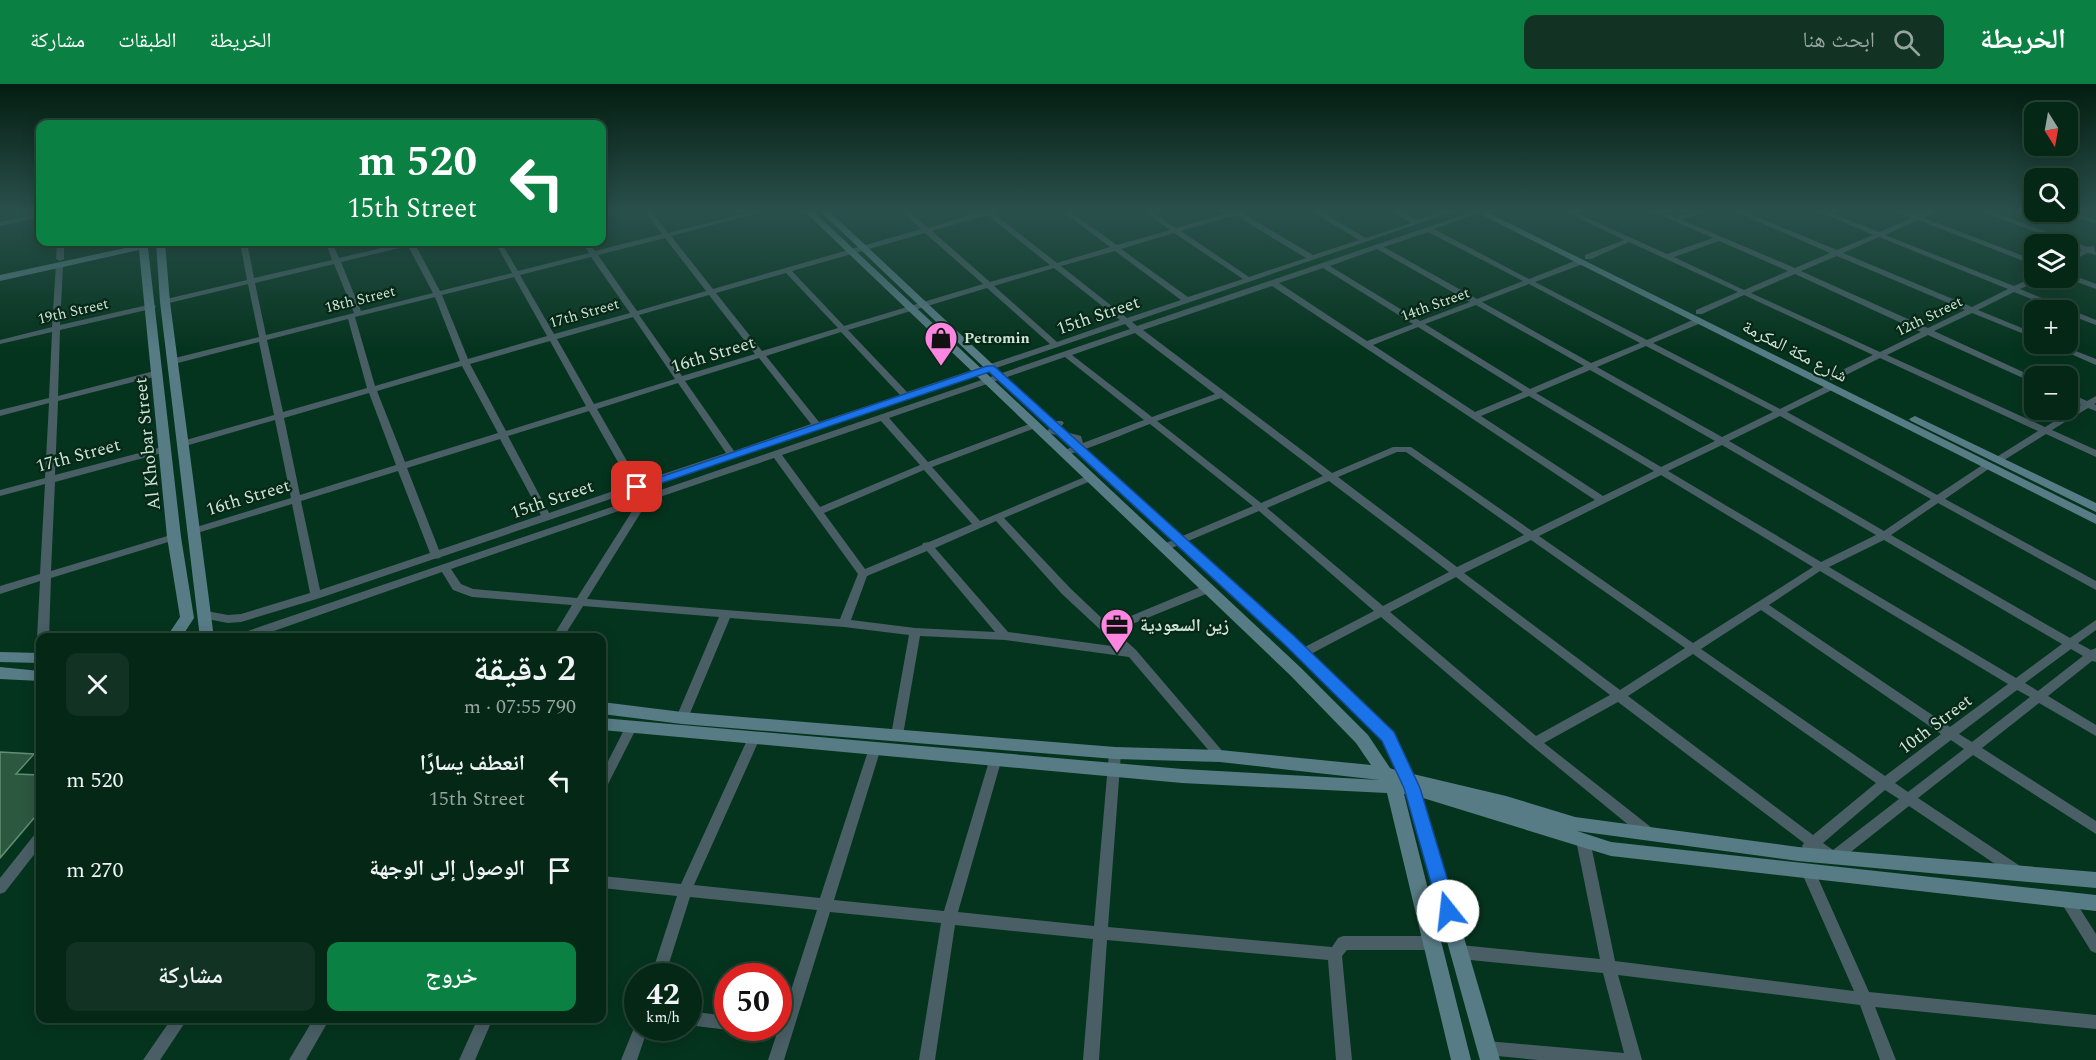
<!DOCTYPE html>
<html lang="ar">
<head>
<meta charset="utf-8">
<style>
  body { margin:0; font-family:Spectral,"Noto Naskh Arabic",serif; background:#123323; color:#f1f3f6; direction:rtl; height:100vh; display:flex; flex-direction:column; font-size:22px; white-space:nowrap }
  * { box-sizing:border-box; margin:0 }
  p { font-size:20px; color:#97a5a1 }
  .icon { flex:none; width:33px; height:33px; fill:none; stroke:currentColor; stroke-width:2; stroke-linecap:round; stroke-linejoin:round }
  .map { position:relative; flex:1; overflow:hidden; direction:ltr }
  .side { position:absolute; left:36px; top:549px; width:570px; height:390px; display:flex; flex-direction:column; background:#042716; border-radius:12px; box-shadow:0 3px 15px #0003,0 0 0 2px #254435; direction:rtl }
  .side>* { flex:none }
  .banner { position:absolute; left:36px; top:36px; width:570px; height:126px; border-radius:12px; box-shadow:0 3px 15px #0003,0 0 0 2px #254435; direction:rtl; background:#0b8043; color:#fff; overflow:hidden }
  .needle { width:39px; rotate:169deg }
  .fabs { position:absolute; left:2024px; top:18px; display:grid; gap:12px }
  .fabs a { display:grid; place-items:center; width:54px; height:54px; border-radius:12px; background:#042716; box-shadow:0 3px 15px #0003,0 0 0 2px #254435; font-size:30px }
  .speed { position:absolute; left:624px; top:879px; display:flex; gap:12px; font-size:30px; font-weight:700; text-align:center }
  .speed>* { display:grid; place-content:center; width:78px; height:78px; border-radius:50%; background:#042716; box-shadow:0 3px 15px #0003,0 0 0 2px #254435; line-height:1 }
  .speed small { font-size:15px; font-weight:400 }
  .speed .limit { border:9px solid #d22; background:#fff; color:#111 }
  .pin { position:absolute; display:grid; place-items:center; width:51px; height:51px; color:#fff; margin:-26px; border-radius:12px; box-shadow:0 3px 9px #0006 }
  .me { position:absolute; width:66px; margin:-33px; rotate:344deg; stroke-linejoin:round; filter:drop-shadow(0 0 4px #0008) }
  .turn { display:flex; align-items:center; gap:21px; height:126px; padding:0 30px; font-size:27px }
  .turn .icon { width:78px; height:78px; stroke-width:2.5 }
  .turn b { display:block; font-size:42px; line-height:51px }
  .round { display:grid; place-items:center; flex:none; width:63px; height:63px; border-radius:12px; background:#123323 }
  .headline { display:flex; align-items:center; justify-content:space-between; height:102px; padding:0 30px }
  h1 { font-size:36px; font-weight:600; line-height:45px }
  .button { display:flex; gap:12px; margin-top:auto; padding:12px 30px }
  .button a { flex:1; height:69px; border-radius:12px; background:#0b8043; color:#fff; font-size:24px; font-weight:600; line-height:69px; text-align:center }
  .button a+a { background:#123323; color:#f1f3f6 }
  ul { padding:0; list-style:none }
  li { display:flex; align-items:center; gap:18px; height:90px; padding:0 30px }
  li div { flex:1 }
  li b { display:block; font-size:22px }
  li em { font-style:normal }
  header { display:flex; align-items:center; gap:36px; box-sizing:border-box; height:84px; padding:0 30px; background:#0b8043; color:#fff }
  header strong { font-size:28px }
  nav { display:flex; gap:33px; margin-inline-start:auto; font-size:21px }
  .search { width:420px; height:54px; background:#123323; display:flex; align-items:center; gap:15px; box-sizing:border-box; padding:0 21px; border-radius:12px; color:#97a5a1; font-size:22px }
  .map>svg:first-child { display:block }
  .building { fill:#2d5840; stroke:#628e73; stroke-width:1.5 }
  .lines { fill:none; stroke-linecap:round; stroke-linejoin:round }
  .street { fill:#495f65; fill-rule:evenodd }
  .secondary { fill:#587c86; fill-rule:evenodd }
  .route { fill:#1a73e8; stroke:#114b97; stroke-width:1.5 }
  .labels { text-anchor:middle; stroke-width:4.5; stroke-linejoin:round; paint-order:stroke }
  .far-street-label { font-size:15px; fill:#cee5d6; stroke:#072817 }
  .far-poi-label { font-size:15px; font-weight:bold; fill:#cee5d6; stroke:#072817; text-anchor:start }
  .street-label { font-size:18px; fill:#cee5d6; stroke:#072817 }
  .poi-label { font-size:18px; font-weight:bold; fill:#cee5d6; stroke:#072817; text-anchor:start }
</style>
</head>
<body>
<header>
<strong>الخريطة</strong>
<div class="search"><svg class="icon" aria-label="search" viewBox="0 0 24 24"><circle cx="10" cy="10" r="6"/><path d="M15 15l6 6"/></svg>ابحث هنا</div>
<nav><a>الخريطة</a><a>الطبقات</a><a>مشاركة</a></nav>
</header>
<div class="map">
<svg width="2096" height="976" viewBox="0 0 2096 976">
  <rect width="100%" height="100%" fill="#05341e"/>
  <path class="building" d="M0,668L34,670L16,690L40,691V727L0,774Z"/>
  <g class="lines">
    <g class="street">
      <path d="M644,127H651L668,149L754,127H765L671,152L713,205L921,145L902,127H909L928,144L983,127H996L993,129L1057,179L1110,163L1062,127H1069L1117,161L1170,146L1143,127H1150L1176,144L1230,128V127H1245L1242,129L1313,171L1359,156L1311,127H1319L1366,154L1411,139L1391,127H1399L1417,136L1446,127H1455L1132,238L1137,242L1475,127H1484L1434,145L1529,195L1577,176H1583V180L1535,198L1647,256L1695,235H1701V239L1653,259L1780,325L1828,301H1834V305L1787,328L1937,411L1984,380H1990L1992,382L1990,384L1945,415L2096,497V506L1938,419L1891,451L2070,554L2096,536V546L2078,559L2091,566L2096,564V578L2092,577L2048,612L2096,641V652L2039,619L1982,664L2096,737V750L1973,671L1918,714L2023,784L2025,788L2023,792L2018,794L2013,792L1909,722L1838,778L1833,780L1813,766L1809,768L1804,766L1802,762L1804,759L1618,618L1544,659L1652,744L1654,748L1652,752L1647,754L1642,752L1531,661L1381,533L1307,572H1299L1297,569L1299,566L1374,527L1259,427L1167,466H1159L1158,464L1159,462L1253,422L1150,340C1133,346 1074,372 1061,371L1059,369L1074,362V356L1049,349L1047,347L1052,342L1048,341L1046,339L1048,337H1062L1064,339L1058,346L1081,352L1083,359L1144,336L1065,273L889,334L928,378L1032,339H1038L1040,341L1038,343L932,383L980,437L1087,392H1093L1095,394L1093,396L1004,434L1070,504L1109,541L1203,502H1211L1212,505L1211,508L1115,547L1136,566L1224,669L1226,672L1224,675L1220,677L1216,675L1129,573L1005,556L920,552L903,651L901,654L897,656L893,654L891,651L909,551L844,543L730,534L688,634L686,637L682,639L678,637L676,634L719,533L583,522L563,554H552L572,521L472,513L453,506L442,488L254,554H235L236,551L638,414L634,407L441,473L440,474L434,475L320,514L241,538L228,539L202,534L201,531L206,527L228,531L241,530L310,509L292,420L194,450L189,447L190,445L291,414L275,336L182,363L177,360L179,358L274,331L259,258L174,280L170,277L171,275L259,253L248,200L165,220L161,218L162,216L247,196L240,158H247L254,194L332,176L326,158H332L339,174L407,158H418L415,160L440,207L512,189L495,158H501L518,187L589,169L582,158H588L595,167L662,150ZM987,131L1050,181L990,198L932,147ZM1235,131L1306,174L1249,193L1181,147ZM1428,148L1523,197L1477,215L1384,163ZM925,149L983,200L844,242L792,187ZM1174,149L1243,195L1188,213L1121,165ZM665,154L706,207L637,227L598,171ZM408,162L433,209L361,227L341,178ZM1377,165L1470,218L1420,237L1330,182ZM1115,167L1181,216L1127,234L1061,182ZM591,173L630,229L554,250L520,191ZM334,180L354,229L266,251L255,199ZM1054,184L1120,236L1057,258L994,202ZM1323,184L1413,240L1367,257L1279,199ZM786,189L838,244L762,267L716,209ZM514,193L547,252L468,275L442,211ZM1529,200L1640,259L1591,279L1482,218ZM1272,202L1595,416L1532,447L1411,363H1393L1332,389L1143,246ZM987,204L1050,260L907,308L848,246ZM709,211L755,270L682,292L639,231ZM435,213L460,277L375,302L355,233ZM1476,221L1584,282L1530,305L1425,240ZM633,233L675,295L594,320L557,255ZM348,235L367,304L283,328L267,256ZM1125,240L1130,245L646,411L642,404L905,315H910L911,313ZM1418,243L1523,308L1475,328L1373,261ZM841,248L900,311L819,338L766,272ZM1135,249L1215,310L1152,333L1072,271ZM550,257L586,322L506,347L470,280ZM1646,262L1773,328L1722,353L1597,283ZM759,274L811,340L734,367L685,297ZM462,282L498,349L405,378L377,307ZM1590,286L1715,357L1661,383L1536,309ZM678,299L726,369L639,398L597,325ZM369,309L396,381L300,411L284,334ZM1529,312L1654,387L1603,412L1481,332ZM1221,314L1323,392L1261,419L1157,337ZM589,327L631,401L549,429L508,352ZM1780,332L1931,415L1884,447L1729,357ZM881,337L920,381L820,423L782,371ZM500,355L541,431L439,466L407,384ZM1722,361L1876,451L1821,478L1668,387ZM1397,368H1406L1524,451L1457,483L1338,393ZM774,374L858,490L840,535L587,515L648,417ZM924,386L972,440L929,458L923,459L922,461L865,485L824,429ZM398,387L430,469L320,506L301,417ZM1661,391L1813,483L1693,559L1539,452ZM1329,397L1449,488L1383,522L1267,424ZM636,421L577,514L473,505L461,500L451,485ZM996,437L1062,510L1119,563L1008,548L935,464ZM1531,456L1685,564L1620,606L1464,489ZM1884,456L2062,560L2016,594L1829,483ZM927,467L995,548L915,544L851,536L867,492ZM1820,487L2008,600L1950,643L1769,521ZM1456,493L1610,611L1536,652L1390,528ZM1761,526L1941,650L1885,692L1701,565ZM2071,565L2083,572L2038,607L2025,599ZM1693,570L1876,699L1813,751L1628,612ZM2017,606L2030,613L1972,658L1959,650ZM1951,656L1964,665L1908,708L1895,699ZM1885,706L1899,715L1833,766L1823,759Z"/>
      <path d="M1564,127H1572L1667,170L1713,154L1651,127H1660L1676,134L1695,127H1704L1682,136L1795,184L1830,169L1734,127H1743L1837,166L1873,151L1818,127H1827L1879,148L1912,134L1898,127H1907L1918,131L1928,127H1937L1924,134L2034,176V181L1918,136L1885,151L2014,202L2034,193L2040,194V196L2020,205L2096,236V241L2067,230V226H2059L2014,208L1978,226L2034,249V254L1972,229L1934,247L2034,293V299L1928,251L1887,271L2045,343L2081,321L2067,314V308L2087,317L2096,312V319L2094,320L2096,321V327L2088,324L2052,346L2096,366V373L2046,350L2001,378H1995L1993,376L1995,374L2038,347L1880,274L1836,296H1830V292L1873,271L1744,211L1702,230H1696V226L1738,208L1629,158L1591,175H1585V171L1624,156ZM1879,153L2008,205L1972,223L1843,169ZM1719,157L1788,187L1744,206L1674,173ZM1837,172L1965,226L1928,244L1801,187ZM1795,190L1921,248L1880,268L1751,209Z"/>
      <path d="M1981,127H1990L2087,163L2094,162L2096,171L2088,169L2067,179V174L2082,166Z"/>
      <path d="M2070,127L2096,136V140L2064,128Z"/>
      <path d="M40,129V133L0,142V138Z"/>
      <path d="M57,158H64V175L60,177L56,175Z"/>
      <path d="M56,180L63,182L60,241L152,220L156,222L155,224L60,246L58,312L158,286L162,289L161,291L58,317L55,391L166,362L171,365L169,367L55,398L51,487L174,450L179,453L178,455L51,494L49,554H40V557L37,554L40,497L0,510V502L40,490L45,400L0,412V406L45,394L49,319L0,332V326L49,314L52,248L0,260V256L52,243Z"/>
      <path d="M2067,189L2096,200V205L2066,194Z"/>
      <path d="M2048,260H2058L2096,275V281Z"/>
      <path d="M631,638L635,640L637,643L606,704L602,705V689L627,640Z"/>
      <path d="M754,649L758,651L760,654L694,801L820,814L869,664L871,661L875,659L879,661L881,664L834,816L944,827L990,674L992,671L996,669L1000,671L1002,674L958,828L1094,842L1109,669L1111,666L1115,664L1119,666L1121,669L1108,843L1332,863L1338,854L1343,852H1434L1439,854L1441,859L1439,864L1434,866H1347L1342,872L1352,976H1336L1328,876L1107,856L1099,976H1083L1093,855L955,841L935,976H919L941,839L830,828L784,976H768L776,952L766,949L764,944H778V937H781L817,826L690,813L665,892H651L677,812L602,804V792L681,800L748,654L750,651Z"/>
      <path d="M40,748V763L5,808L0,810V794L35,750Z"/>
      <path d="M1583,750L1588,752L1590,756L1615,877L1854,907L1801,787L1803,783L1808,781L1813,783L1869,908L2096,931V945L1875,923L1896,976H1880L1860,921L1618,891L1642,976H1538L1487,971L1482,969L1479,964L1482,959L1487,957L1624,969L1603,889L1460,875L1455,873L1453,868L1455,863L1460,861L1600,875L1576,756L1578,752Z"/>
      <path d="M2067,810L2072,812L2096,850V869L2091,867L2062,820L2060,816L2062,812Z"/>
      <path d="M688,927L728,932V944H734L728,946L688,941Z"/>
      <path d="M172,934H188L160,976H143Z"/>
      <path d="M314,934H330L306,976H289Z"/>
      <path d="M478,934H493L475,976H459Z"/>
      <path d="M638,938V944H648L637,976H621L636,939Z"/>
    </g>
    <g class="secondary">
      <path d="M804,127H813L1300,583L1368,651L1390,684L1395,686L1382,657L1298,573L996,295L820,127H829L1004,291L1308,565L1394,649L1413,690L1506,712L1575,733L1798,763L2096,788V804L1798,777L1577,747L1611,758L2096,811V827L1611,772L1423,714L1500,976H1480L1406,710H1404L1471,976H1451L1387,709L1182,699L602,646V634L1182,685L1380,696L1220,678L1115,675L682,640L602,630V618L682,628L1115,663L1220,666L1371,681L1356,659L1290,591Z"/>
      <path d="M1474,127H1485L2096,431V440Z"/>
      <path d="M138,158H147L155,161L148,164L181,453L194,534L181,554H166L180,533L167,453L139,166L0,197V191L139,161Z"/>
      <path d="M156,158H165L170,218L214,554H200L160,218Z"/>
      <path d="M1915,332L2096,419V428L1911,337L1909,335Z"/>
      <path d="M0,568L40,569V579L0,578Z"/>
      <path d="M0,583L40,587V597L0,595Z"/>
    </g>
  </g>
  <linearGradient id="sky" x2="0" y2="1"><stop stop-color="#031d10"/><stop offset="0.48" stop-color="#2a504c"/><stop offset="1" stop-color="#2a504c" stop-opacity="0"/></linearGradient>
  <rect width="2096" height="264" fill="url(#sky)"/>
  <path class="route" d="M987,282H994L1293,551L1394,648L1420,704L1457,827L1454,833L1448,835L1442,833L1439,827L1404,704L1382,657L1283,559L989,288L641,406H633L631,403Z"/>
  <defs>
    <g id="shop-pin" transform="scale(1.725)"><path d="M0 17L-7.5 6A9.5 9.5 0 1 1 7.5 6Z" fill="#fe86e0" stroke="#072817"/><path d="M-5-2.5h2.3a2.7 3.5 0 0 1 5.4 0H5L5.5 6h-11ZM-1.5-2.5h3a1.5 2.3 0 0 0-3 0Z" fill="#111"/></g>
    <g id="office-pin" transform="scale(1.725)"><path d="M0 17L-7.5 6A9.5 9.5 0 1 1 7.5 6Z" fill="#fe86e0" stroke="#072817"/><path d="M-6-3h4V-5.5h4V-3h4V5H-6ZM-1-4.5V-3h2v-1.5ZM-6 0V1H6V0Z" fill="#111"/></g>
  </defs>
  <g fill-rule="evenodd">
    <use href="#shop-pin" x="941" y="254"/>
    <use href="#office-pin" x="1117" y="541"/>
  </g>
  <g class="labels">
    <g class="far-street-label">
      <text transform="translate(360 215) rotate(-14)" y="5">18th Street</text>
      <text transform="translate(1435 220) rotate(-20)" y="5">14th Street</text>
      <text transform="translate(73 227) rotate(-13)" y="5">19th Street</text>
      <text transform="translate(584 229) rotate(-16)" y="5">17th Street</text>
      <text transform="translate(1929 232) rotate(-26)" y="5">12th Street</text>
    </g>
    <g class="far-poi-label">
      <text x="964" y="259">Petromin</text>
    </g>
    <g class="street-label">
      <text transform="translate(1098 231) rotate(-19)" y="6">15th Street</text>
      <text transform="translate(1795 267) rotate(27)" y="6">شارع مكة المكرمة</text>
      <text transform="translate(713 270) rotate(-17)" y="6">16th Street</text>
      <text transform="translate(147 360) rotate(-96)" y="6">Al Khobar Street</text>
      <text transform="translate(78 371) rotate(-15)" y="6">17th Street</text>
      <text transform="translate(248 413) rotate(-17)" y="6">16th Street</text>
      <text transform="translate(552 415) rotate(-19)" y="6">15th Street</text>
      <text transform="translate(1935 640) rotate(-37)" y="6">10th Street</text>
    </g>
    <g class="poi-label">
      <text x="1140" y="547">زين السعودية</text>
    </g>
  </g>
</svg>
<div class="fabs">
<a><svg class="needle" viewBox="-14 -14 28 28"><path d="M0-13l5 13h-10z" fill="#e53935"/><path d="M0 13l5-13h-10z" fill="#97a5a1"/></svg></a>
<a><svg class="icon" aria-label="search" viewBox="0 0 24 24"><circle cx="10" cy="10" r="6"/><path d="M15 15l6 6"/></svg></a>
<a><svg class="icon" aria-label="layers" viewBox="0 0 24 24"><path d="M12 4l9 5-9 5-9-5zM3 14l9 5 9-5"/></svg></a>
<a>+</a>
<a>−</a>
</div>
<div class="speed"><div>42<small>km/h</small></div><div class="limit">50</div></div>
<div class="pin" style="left:637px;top:403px;background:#d93025"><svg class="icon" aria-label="arrive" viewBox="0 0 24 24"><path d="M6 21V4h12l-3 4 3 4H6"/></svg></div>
<svg class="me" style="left:1448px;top:827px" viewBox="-20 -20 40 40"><circle r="19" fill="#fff"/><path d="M0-13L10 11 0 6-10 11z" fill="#1a73e8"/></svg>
<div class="banner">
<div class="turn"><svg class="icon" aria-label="left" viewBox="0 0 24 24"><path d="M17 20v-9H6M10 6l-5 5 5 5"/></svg><div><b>520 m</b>15th Street</div></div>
</div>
<section class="side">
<div class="headline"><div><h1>2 دقيقة</h1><p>790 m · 07:55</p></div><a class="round"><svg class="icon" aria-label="close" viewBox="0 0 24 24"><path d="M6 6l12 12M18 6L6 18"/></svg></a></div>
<ul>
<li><svg class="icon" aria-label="left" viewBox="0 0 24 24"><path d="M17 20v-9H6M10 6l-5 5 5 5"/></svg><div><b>انعطف يسارًا</b><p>15th Street</p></div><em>520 m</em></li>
<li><svg class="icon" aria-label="arrive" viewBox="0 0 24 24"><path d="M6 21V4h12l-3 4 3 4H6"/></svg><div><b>الوصول إلى الوجهة</b></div><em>270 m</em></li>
</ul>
<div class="button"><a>خروج</a><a>مشاركة</a></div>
</section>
</div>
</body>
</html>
